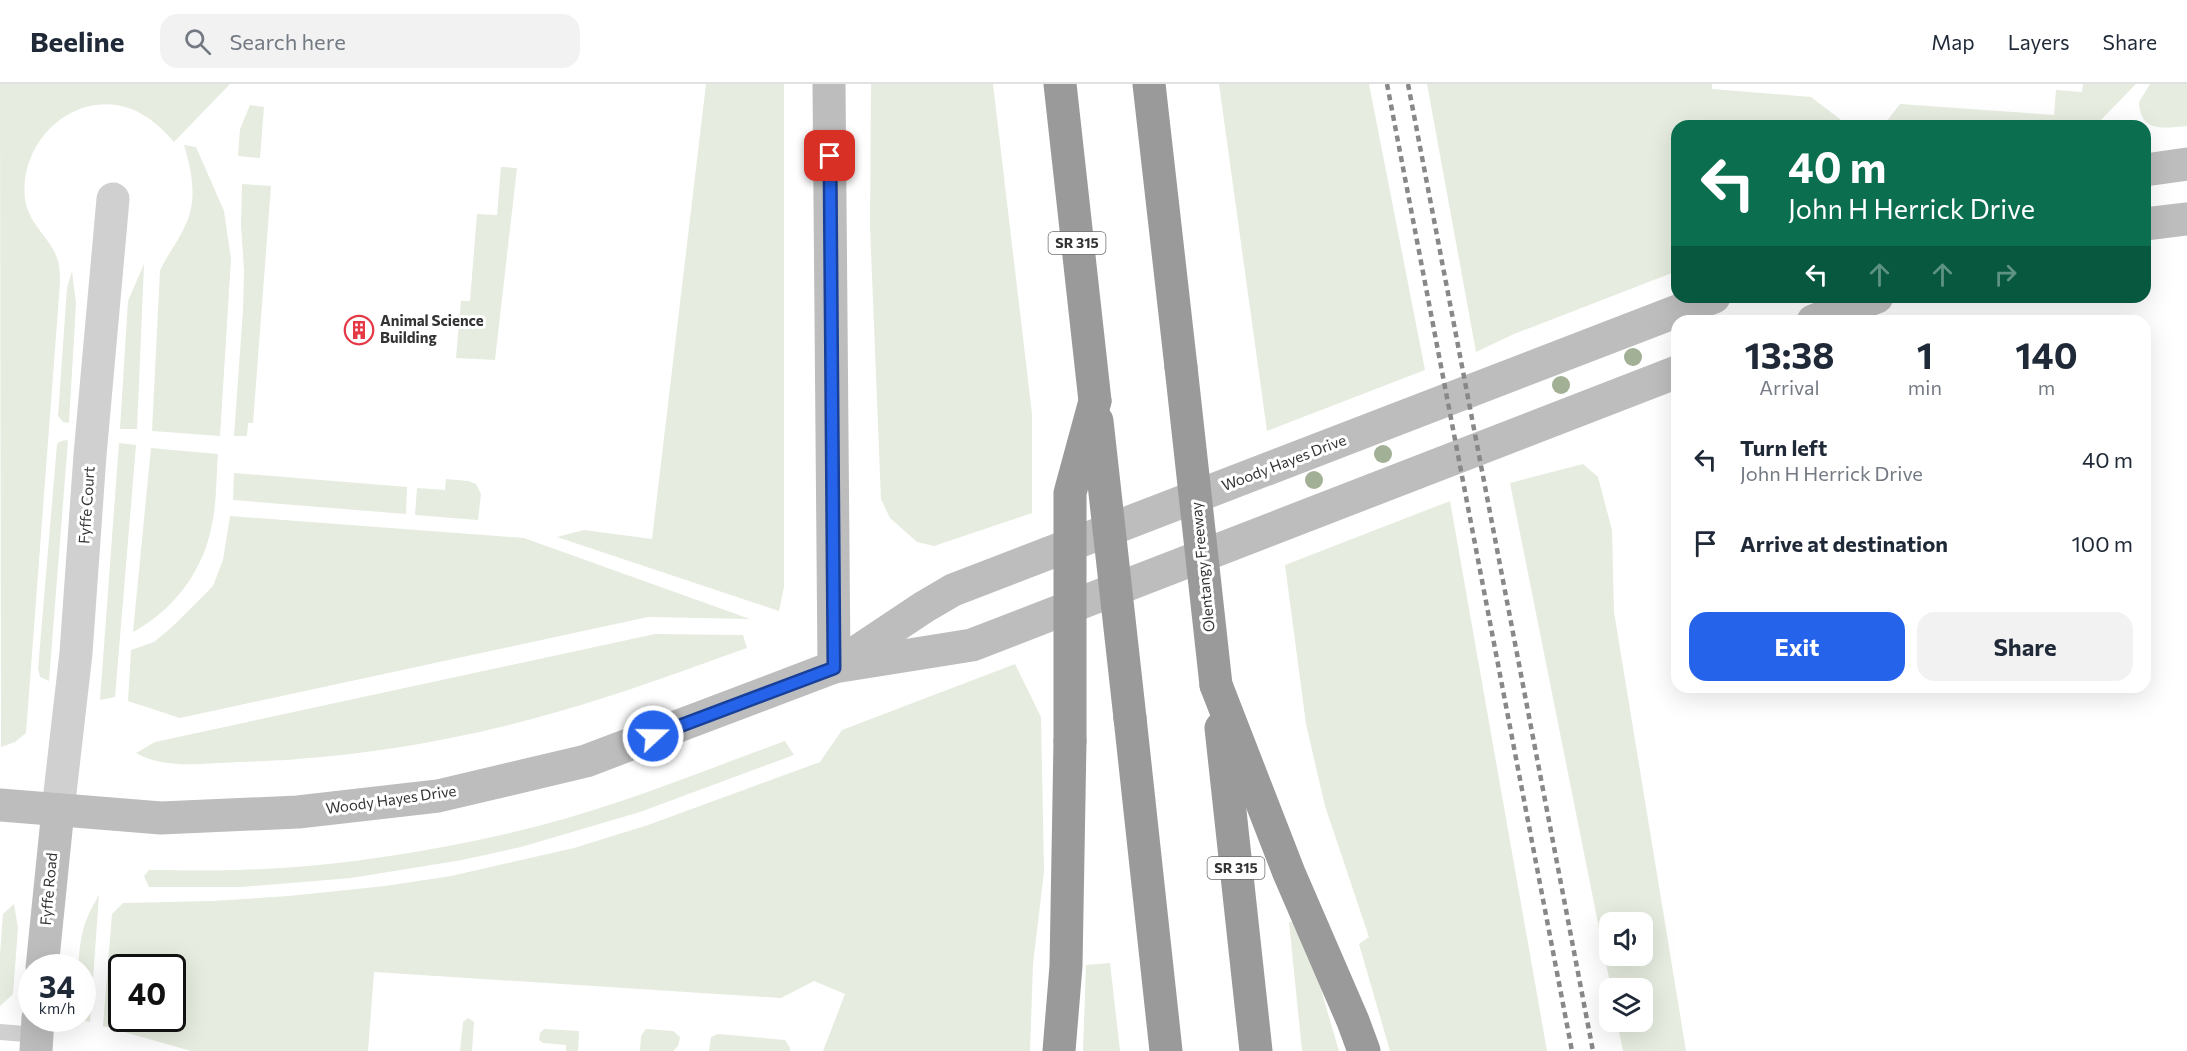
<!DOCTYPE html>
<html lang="en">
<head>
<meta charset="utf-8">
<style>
  body { margin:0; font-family:Commissioner,sans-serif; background:#f2f2f3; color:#1f2937; height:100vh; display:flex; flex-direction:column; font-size:22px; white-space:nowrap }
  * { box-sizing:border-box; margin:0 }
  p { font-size:20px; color:#747a83 }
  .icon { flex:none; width:33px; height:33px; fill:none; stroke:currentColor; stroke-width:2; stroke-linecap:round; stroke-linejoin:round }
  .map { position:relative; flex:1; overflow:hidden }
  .sheet { position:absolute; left:1671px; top:231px; width:480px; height:378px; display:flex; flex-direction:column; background:#fff; border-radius:18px; box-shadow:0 6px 24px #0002 }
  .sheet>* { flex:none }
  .guide { position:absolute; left:1671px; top:36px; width:480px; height:183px; border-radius:18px; box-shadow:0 6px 24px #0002; background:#0b6e4f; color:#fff; overflow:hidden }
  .fabs { position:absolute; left:1599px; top:828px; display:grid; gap:12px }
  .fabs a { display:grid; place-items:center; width:54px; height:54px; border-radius:12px; background:#fff; box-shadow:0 6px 24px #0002; font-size:30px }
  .speed { position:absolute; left:18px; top:870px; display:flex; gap:12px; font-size:30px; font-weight:700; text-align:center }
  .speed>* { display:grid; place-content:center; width:78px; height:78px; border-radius:50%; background:#fff; box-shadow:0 6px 24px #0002; line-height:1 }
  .speed small { font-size:15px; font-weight:400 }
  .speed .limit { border:3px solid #111; border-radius:9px; background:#fff; color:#111 }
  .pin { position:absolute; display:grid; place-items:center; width:51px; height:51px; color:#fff; margin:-26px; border-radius:12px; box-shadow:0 3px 9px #0006 }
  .me { position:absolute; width:66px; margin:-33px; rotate:69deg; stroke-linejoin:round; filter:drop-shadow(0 0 4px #0008) }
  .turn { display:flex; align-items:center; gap:21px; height:126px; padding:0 18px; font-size:27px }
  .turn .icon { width:78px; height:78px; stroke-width:2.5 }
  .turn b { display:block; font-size:42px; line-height:51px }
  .lanes { display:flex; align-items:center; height:57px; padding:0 18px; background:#0003; justify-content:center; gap:30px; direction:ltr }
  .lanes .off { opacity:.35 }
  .eta { display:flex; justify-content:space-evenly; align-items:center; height:102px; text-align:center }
  .eta b { font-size:36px; font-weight:700; line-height:42px }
  .cta { display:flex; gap:12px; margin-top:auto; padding:12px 18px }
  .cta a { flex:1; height:69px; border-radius:18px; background:#2563eb; color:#fff; font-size:24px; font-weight:700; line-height:69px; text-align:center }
  .cta a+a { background:#f2f2f3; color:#1f2937 }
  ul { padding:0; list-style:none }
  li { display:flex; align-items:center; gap:18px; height:84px; padding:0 18px }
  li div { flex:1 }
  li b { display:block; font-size:22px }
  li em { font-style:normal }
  header { display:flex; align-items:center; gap:36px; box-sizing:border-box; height:84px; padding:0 30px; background:#fff; border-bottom:2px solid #e0e1e3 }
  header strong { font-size:28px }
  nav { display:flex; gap:33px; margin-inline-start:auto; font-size:21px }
  .search { width:420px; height:54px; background:#f2f2f3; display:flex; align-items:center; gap:15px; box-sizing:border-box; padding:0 21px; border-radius:18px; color:#747a83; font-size:22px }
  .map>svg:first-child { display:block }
  .green { fill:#e6ecdf; fill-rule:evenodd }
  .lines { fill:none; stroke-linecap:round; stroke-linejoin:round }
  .lane { stroke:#d0d0d0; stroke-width:16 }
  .street { stroke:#d0d0d0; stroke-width:33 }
  .secondary { stroke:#bdbdbd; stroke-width:33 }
  .highway { stroke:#9a9a9a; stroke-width:33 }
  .rail { stroke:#888; stroke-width:4.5; stroke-dasharray:6 4.5; stroke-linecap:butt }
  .highway-bridge { stroke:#9a9a9a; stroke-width:33 }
  .tree { fill:#a2b095 }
  .route-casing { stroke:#184099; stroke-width:15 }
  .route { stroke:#2563eb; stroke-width:10 }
  .labels { text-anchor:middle; stroke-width:6; stroke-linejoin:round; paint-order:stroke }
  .shield { fill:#fff; stroke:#707070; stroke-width:1.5 }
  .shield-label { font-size:14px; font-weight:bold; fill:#333 }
  .poi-label { font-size:15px; font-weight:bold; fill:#333; stroke:#fff; text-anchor:start }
  .street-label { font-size:15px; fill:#333; stroke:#fff }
</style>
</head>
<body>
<header>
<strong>Beeline</strong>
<div class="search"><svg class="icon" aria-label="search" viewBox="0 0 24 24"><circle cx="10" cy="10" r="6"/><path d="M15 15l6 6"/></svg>Search here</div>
<nav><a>Map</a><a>Layers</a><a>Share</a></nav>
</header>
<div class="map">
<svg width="2187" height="967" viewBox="0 0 2187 967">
  <rect width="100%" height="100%" fill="#fff"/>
  <g class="green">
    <path d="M0,0H230L174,58C154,34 128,16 95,21C51,28 20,71 25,115C28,137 45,150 54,167C60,178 60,188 60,199L26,649L15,658L1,663Z"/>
    <path d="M706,0H784V503L779,527L557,453L584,446L652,455Z"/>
    <path d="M871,0H993L1032,330V429L934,462L917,458L890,434L881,415L870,142Z"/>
    <path d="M1219,0H1369L1425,286L1267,347Z"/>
    <path d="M1427,0H1712V5L1811,13L1849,42H1677V187L1514,250L1476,268Z"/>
    <path d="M2083,0H2136L2095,42H1883L1900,20L2054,31L2056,6L2082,8Z"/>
    <path d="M2150,0H2187V42C2164,44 2140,49 2139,18Z"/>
    <path d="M250,21L264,23L260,74L238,72L240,45Z"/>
    <path d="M184,61L196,63L224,127L231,175L220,352L152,347L160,187C167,171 178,158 185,142C198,116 192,88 184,61Z"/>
    <path d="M501,83L517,84L495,276L456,274L461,217H470L477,130L497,131Z"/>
    <path d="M242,100L271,102L253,339H248L247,352H234L243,226L244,187L241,140Z"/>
    <path d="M144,180L137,345H120L128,217Z"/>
    <path d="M72,187L76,219L69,339L63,338L58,332L67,204Z"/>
    <path d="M68,356L49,597L40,593L38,585L57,360L61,357Z"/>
    <path d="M119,359L136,361L115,613L100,616Z"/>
    <path d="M151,364L218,370C216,393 217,417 212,440C204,486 174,526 133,548Z"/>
    <path d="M1583,380L1598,393L1612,446L1614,528L1686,967H1623L1617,938H1642V904H1611L1510,399ZM1610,838H1642V872H1610Z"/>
    <path d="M234,389L407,403L406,430L233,416Z"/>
    <path d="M446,395L468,397L476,400L481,410L478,436L415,431L417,404L445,406Z"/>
    <path d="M1450,417L1547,967H1390L1359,860L1369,853L1325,722L1306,640L1285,481Z"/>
    <path d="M230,432L524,454L750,535L648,533L180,634L128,617L131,566L154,558L172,543L213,502L223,476Z"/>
    <path d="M655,550L743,551L747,564C685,586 621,610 557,628C453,658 347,675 239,678C205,679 166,686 136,669L155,658Z"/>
    <path d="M1015,580L1041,633L1044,788L1033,880L1030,967H823L845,910L814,897L781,914L374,888L368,967H191L103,942L112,830L123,819L212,817L289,812L385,802L451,792L574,764L648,741L820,678L842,646ZM122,884H172V934H122Z"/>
    <path d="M785,657L794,671L640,728L521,763L462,776L351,794L242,803H149L144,792L149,786C179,786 210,787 240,786C332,783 425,769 514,748C606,727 697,689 785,657Z"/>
    <path d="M99,811L90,938L79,935L82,934V884L78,883C81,850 82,840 99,811Z"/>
    <path d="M14,820L18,844L13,910L0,922V871L3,830Z"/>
    <path d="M1304,836L1324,916L1339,967H1302L1289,838Z"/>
    <path d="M1110,879L1120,967H1083L1086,881Z"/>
    <path d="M468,934L474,938L472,967H460L463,938Z"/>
    <path d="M544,945L579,947L578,967H566V961L543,959L539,956L540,949Z"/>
    <path d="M646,945L673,947L680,953L678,962L673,967H640L641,952Z"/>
    <path d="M718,950L785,956L790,964V967H709L711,953Z"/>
  </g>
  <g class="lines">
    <path class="lane" d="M0,948L37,951"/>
    <path class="street" d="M58,726L76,569L90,371L113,115"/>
    <g class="secondary">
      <path d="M829,0L834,583"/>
      <path d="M2145,86L2187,80"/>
      <path d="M2145,140L2187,135"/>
      <path d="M1813,237L1877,213"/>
      <path d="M843,577L924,523L953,506L1714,213"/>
      <path d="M0,721L161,734L298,728L438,712L586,677L834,583L972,561L1677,288"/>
      <path d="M42,884L58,726"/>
      <path d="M36,967L38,934"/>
    </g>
    <g class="highway">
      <path d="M1060,0L1095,317"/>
      <path d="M1149,0L1181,283"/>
      <path d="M1216,601L1289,789L1353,937L1364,967"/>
      <path d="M1130,634L1166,967"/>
      <path d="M1221,644L1256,967"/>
      <path d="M1059,967L1066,882L1070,657"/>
    </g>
    <g class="rail">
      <path d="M1387,0L1572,967"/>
      <path d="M1408,0L1593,967"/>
    </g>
    <g class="highway-bridge">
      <path d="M1181,283L1216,601"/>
      <path d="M1097,337L1130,634"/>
      <path d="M1070,657V409L1095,317"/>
    </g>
  </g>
  <g class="tree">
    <circle cx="1633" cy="273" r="9"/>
    <circle cx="1561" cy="301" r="9"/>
    <circle cx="1383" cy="370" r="9"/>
    <circle cx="1314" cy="396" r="9"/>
  </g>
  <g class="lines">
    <g class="route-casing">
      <path id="route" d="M653,652L834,584L830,72"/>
    </g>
    <use href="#route" class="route"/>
  </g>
  <defs>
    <g id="building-ring" transform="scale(1.5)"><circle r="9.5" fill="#fff" stroke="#e63946" stroke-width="1.5"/><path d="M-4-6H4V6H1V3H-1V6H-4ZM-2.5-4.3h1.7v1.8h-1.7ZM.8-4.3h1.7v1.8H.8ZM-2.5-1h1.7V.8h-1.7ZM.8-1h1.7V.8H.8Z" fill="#e63946"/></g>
  </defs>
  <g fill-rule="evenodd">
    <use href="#building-ring" x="359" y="246"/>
  </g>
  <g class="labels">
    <g class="shield">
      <rect x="1048.5" y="148" width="57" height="22" rx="4.5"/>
      <rect x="1207.5" y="773" width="57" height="22" rx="4.5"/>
    </g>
    <g class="shield-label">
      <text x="1077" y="164">SR 315</text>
      <text x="1236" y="789">SR 315</text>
    </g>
    <g class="poi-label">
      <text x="380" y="242">Animal Science<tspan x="380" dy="17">Building</tspan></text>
    </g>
    <g class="street-label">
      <text transform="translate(1284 379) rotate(-21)" y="5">Woody Hayes Drive</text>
      <text transform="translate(87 421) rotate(-86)" y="5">Fyffe Court</text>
      <text transform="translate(1203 483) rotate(-96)" y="5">Olentangy Freeway</text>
      <text transform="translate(391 716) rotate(-8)" y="5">Woody Hayes Drive</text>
      <text transform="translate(49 805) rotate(-85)" y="5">Fyffe Road</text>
    </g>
  </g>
</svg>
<div class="fabs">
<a><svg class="icon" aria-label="sound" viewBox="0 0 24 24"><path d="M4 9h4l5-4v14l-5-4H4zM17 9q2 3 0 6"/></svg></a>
<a><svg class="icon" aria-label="layers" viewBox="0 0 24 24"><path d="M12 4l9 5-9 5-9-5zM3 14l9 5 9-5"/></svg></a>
</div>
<div class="speed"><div>34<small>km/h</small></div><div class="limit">40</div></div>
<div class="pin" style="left:830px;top:72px;background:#d93025"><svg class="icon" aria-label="arrive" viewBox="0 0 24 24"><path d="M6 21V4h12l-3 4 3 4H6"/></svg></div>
<svg class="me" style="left:653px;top:652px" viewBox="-20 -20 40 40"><circle r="17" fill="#2563eb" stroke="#fff" stroke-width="3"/><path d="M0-11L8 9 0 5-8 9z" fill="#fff"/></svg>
<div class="guide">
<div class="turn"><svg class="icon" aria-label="left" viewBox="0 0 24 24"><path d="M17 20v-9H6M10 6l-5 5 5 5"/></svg><div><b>40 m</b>John H Herrick Drive</div></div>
<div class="lanes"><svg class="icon" aria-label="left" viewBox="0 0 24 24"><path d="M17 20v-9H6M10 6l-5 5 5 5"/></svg><svg class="icon off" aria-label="ahead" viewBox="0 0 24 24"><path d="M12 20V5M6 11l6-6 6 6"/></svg><svg class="icon off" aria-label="ahead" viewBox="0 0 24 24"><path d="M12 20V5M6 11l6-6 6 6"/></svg><svg class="icon off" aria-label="right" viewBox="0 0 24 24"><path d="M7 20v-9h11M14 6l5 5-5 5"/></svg></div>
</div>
<section class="sheet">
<div class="eta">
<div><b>13:38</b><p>Arrival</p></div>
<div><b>1</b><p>min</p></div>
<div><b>140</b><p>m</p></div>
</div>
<ul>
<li><svg class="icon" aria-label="left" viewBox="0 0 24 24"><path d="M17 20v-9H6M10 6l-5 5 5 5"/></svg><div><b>Turn left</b><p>John H Herrick Drive</p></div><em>40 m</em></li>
<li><svg class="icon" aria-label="arrive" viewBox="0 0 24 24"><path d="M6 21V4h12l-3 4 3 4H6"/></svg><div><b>Arrive at destination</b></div><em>100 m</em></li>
</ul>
<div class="cta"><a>Exit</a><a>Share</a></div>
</section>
</div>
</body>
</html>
